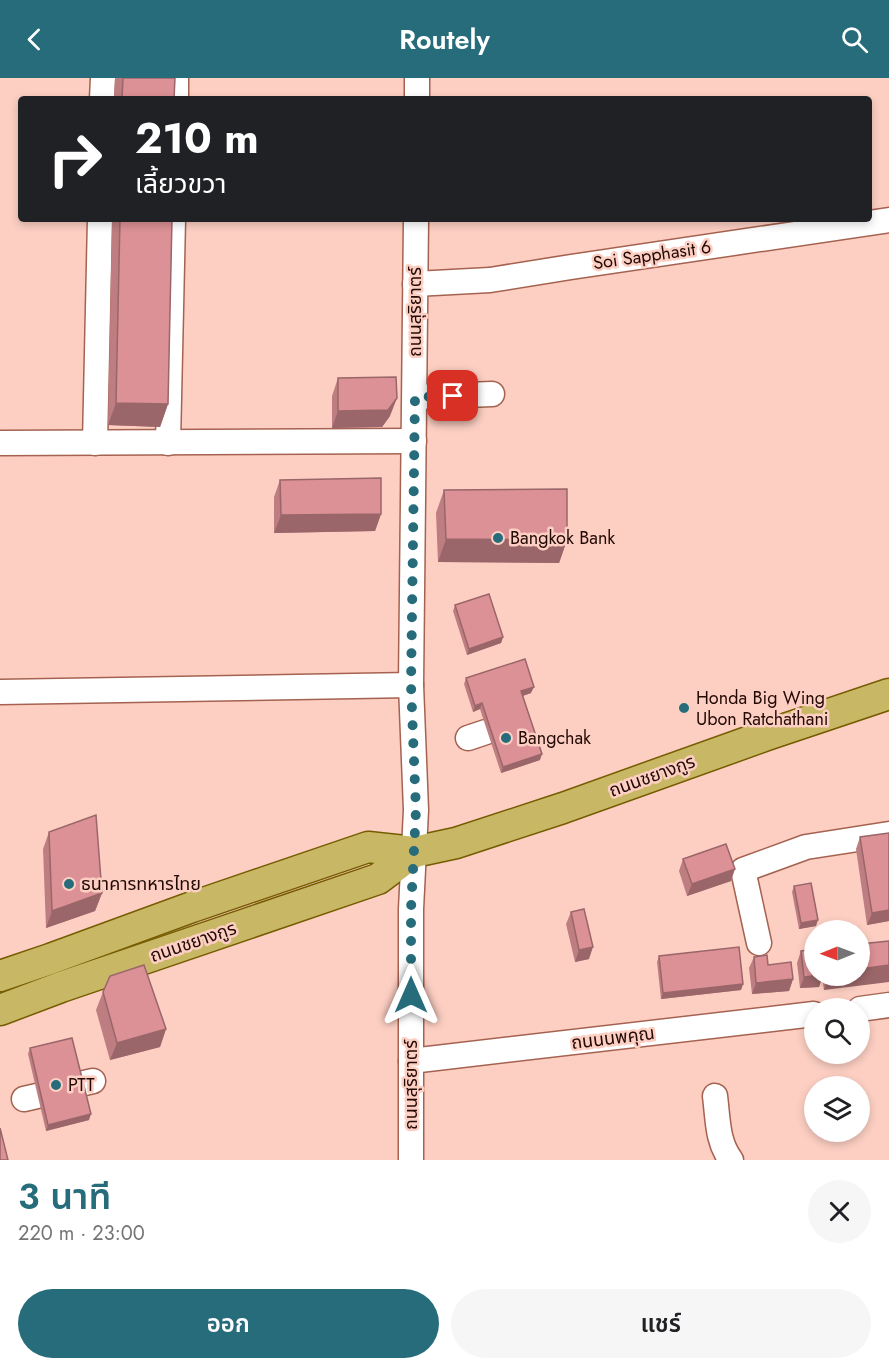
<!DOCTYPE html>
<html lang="th">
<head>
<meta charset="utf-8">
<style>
  body { margin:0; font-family:Jost,"Noto Sans Thai",sans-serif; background:#f6f6f6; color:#202124; height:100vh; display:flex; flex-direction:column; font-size:22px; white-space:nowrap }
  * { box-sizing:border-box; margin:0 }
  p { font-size:20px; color:#757577 }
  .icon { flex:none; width:33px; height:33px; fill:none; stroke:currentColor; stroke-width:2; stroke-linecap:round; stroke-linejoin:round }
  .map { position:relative; height:1082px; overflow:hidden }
  .details { display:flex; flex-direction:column; background:#fff; flex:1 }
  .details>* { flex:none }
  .hud { position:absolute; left:18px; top:18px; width:854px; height:126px; border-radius:6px; box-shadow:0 3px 9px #0003; background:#202124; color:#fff; overflow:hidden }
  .needle { width:39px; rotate:269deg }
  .controls { position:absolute; left:804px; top:842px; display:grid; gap:12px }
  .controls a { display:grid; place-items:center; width:66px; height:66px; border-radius:50%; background:#fff; box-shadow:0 3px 9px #0003; font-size:30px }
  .pin { position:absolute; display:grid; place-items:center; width:51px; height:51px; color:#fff; margin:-26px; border-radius:12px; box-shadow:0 3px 9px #0006 }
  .me { position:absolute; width:66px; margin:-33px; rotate:0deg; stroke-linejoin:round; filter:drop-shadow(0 0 4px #0008) }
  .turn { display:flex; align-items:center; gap:21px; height:126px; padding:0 18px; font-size:27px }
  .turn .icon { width:78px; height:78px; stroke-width:2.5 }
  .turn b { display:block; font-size:42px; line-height:51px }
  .round { display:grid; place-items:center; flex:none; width:63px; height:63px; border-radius:32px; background:#f6f6f6 }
  .summary { display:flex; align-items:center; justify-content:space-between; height:102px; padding:0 18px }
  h1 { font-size:36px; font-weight:600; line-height:45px; color:#266c7b }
  .cta { display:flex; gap:12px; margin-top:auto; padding:12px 18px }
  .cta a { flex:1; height:69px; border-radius:36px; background:#266c7b; color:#fff; font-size:24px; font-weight:600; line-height:69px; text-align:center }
  .cta a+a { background:#f6f6f6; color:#202124 }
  header { display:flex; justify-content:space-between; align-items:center; height:78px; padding:0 18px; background:#266c7b; color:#fff; font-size:27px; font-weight:600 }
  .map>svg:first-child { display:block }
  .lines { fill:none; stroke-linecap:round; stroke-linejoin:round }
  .minor-casing { stroke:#a56250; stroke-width:27 }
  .major-casing { stroke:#765c01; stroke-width:33 }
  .minor { stroke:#fff; stroke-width:24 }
  .major { stroke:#c8b866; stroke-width:30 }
  .wall { fill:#bd7d81 }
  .shaded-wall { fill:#9a6669 }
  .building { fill:#dc9196; stroke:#9a6669; stroke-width:1.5 }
  .route { stroke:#266c7b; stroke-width:10; stroke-dasharray:0 18 }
  .poi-dot { fill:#266c7b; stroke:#fdcfc3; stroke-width:2 }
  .labels { text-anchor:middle; stroke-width:5; stroke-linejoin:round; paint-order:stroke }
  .street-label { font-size:18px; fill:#220904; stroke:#fdcfc3 }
  .poi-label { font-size:18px; fill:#220904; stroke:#fdcfc3; text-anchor:start }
</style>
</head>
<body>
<header><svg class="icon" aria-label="back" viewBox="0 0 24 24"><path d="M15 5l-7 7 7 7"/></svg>Routely<svg class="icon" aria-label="search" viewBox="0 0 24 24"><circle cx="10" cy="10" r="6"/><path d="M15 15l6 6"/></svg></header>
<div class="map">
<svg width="889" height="1082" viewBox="0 0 889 1082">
  <rect width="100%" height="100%" fill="#fdcfc3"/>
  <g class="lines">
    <g class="minor-casing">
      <g id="minor">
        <path d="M102,21L103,0"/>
        <path d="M176,21V0"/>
        <path d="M417,21V0"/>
        <path d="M415,206L490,202L571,189L889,142"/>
        <path d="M415,319L492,316"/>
        <path d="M0,365L414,363"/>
        <path d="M95,365L100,141"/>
        <path d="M168,365L173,141"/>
        <path d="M0,614L411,607"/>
        <path d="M468,660L486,654"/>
        <path d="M759,865L743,792L806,769L889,756"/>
        <path d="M860,931L889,927"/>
        <path d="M411,983L814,936"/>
        <path d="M80,1006L93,1003"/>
        <path d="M715,1018C718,1041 717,1064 731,1082"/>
        <path d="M24,1021L37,1018"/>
        <path d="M411,1082V831L416,732L411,607L416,141"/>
      </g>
    </g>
    <g class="major-casing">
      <g id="major">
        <path d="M0,898L50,881L192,829L368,769L414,774L456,765L563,730L767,657L889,616"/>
        <path d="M0,932L61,909L378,801L414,774"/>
      </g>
    </g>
    <use href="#minor" class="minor"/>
    <use href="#major" class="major"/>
  </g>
  <g class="wall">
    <path d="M115,0H175L174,21H114Z"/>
    <path d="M112,141H172L168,326L160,349L108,347Z"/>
    <path d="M338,300L390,338L382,349L332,350V318Z"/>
    <path d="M280,402L381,436L375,453L274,455V419Z"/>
    <path d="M444,412L567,462L559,485L438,484L436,435Z"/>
    <path d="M455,527L503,559L501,565L467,577L453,533Z"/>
    <path d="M466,600L531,615L523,618L540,682L501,695L480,631L473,634L464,606Z"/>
    <path d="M49,754L102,815L95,833L46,850L43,771Z"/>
    <path d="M860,759L889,843L867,847L856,771Z"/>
    <path d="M683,781L731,803L687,818L679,793Z"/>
    <path d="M794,808L816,848L799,851L792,814Z"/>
    <path d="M571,834L589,881L575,884L566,846Z"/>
    <path d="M801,873L814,897H860L824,912L822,898L819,909L800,910L797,885Z"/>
    <path d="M659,878L743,906L741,912L661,921L657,884Z"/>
    <path d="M754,879L793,901L789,913L752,916L749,890Z"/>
    <path d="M103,914L166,951L160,969L110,982L96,932Z"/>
    <path d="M30,970L89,1042L46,1053L28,976Z"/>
  </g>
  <g class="shaded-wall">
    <path d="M397,320L390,338L382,349L332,350L338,333Z"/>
    <path d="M116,325L168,326L160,349L108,347Z"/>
    <path d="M381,436L375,453L274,455L281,437Z"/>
    <path d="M446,461L567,462L559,485L438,484Z"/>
    <path d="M503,559L501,565L467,577L469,571Z"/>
    <path d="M534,609L531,615L519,619L521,613Z"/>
    <path d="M482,625L480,631L473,634L475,628Z"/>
    <path d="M542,676L540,682L501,695L503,689Z"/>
    <path d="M735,791L731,803L687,818L692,806Z"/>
    <path d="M102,815L95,833L46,850L52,833Z"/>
    <path d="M889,832V843L867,847L872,835Z"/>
    <path d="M818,842L816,848L799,851L801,845Z"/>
    <path d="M593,869L589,881L575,884L579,872Z"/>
    <path d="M889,887V904L824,912L829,897H860V891Z"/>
    <path d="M823,897L819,909L800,910L804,899Z"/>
    <path d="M793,901L789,913L752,916L756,905Z"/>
    <path d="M743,906L741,912L661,921L663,915Z"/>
    <path d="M166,951L160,969L110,982L117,965Z"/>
    <path d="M91,1036L89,1042L46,1053L48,1047Z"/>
  </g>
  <g class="building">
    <path d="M123,0H175L174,21H122Z"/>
    <path d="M120,141H172L168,326L116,325Z"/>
    <path d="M396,299L397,320L388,332L338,333V300Z"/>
    <path d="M381,400V436L281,437L280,402Z"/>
    <path d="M567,411V462L446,461L444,412Z"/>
    <path d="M489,516L503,559L469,571L455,527Z"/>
    <path d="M525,581L534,609L521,613L542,676L503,689L482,625L475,628L466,600Z"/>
    <path d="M96,737L102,815L52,833L49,754Z"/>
    <path d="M889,755V832L872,835L860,759Z"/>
    <path d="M726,766L735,791L692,806L683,781Z"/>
    <path d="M811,805L818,842L801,845L794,808Z"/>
    <path d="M584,831L593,869L579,872L571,834Z"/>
    <path d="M889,863V887L860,891V866Z"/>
    <path d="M739,869L743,906L663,915L659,878Z"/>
    <path d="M814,871V897H820L804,899L801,873Z"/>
    <path d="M767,877L768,887L791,884L793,901L756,905L754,879Z"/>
    <path d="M144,887L166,951L117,965L103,914L110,898Z"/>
    <path d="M72,960L91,1036L48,1047L30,970Z"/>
    <path d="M0,1050L8,1082H0Z"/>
  </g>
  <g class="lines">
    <path class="route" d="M411,917V831L416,732L411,607L415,319L453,318"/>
  </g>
  <g class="poi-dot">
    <circle cx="498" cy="460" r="6"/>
    <circle cx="684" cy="630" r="6"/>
    <circle cx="506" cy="660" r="6"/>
    <circle cx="69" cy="806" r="6"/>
    <circle cx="56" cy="1007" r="6"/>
  </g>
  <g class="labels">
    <g class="street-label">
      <text transform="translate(652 177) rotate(-8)" y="6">Soi Sapphasit 6</text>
      <text transform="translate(415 234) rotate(-90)" y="6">ถนนสุริยาตร์</text>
      <text transform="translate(652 698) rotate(-20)" y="6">ถนนชยางกูร</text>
      <text transform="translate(193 864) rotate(-19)" y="6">ถนนชยางกูร</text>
      <text transform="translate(613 960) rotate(-7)" y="6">ถนนนพคุณ</text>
      <text transform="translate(411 1007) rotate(-90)" y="6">ถนนสุริยาตร์</text>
    </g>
    <g class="poi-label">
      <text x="510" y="466">Bangkok Bank</text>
      <text x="696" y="626">Honda Big Wing<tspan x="696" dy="21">Ubon Ratchathani</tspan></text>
      <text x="518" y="666">Bangchak</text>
      <text x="81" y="812">ธนาคารทหารไทย</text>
      <text x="68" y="1013">PTT</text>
    </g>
  </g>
</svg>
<div class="controls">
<a><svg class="needle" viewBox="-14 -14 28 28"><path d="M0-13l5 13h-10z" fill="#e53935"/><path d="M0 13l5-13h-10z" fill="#757577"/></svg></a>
<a><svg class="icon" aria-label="search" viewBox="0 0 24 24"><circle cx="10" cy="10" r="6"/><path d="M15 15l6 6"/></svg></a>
<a><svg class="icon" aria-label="layers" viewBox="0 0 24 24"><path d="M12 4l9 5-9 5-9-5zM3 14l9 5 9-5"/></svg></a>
</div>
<div class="pin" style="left:453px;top:318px;background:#d93025"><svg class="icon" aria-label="arrive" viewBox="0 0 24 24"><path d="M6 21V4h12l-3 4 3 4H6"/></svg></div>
<svg class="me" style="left:411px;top:917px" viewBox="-20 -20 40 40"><path d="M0-17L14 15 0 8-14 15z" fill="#266c7b" stroke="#fff" stroke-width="4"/></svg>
<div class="hud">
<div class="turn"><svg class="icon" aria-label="right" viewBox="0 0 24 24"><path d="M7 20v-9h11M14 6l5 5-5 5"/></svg><div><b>210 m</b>เลี้ยวขวา</div></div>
</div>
</div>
<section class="details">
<div class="summary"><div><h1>3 นาที</h1><p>220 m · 23:00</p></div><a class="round"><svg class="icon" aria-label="close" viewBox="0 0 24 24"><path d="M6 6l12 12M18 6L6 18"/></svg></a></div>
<div class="cta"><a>ออก</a><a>แชร์</a></div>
</section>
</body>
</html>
